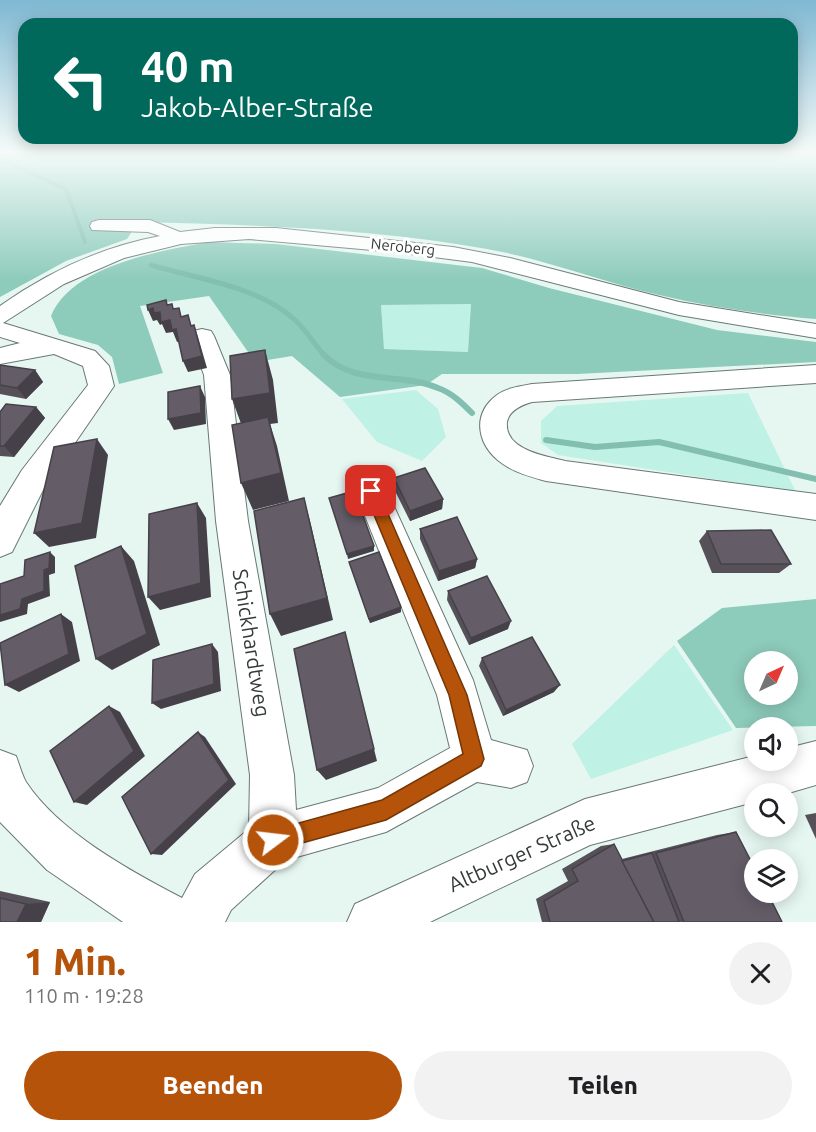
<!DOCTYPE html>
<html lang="de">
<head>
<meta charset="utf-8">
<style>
  body { margin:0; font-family:Ubuntu,sans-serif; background:#f2f2f2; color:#202124; height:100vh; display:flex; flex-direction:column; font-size:22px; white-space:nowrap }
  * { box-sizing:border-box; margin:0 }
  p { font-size:20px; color:#757577 }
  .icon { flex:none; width:33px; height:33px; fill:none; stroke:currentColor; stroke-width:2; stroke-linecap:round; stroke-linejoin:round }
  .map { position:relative; height:922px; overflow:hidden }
  .details { display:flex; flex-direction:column; background:#fff; flex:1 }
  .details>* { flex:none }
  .banner { position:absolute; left:18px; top:18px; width:780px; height:126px; border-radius:18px; box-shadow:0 3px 15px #0003; background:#00695c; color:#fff; overflow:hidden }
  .needle { width:39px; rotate:44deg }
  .fabs { position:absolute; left:744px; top:651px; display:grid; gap:12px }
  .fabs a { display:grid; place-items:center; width:54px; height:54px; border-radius:50%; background:#fff; box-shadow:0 3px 15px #0003; font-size:30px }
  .pin { position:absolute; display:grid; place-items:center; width:51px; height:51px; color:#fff; margin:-26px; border-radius:12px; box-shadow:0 3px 9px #0006 }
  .me { position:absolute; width:66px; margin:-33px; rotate:75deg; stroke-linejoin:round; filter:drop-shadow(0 0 4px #0008) }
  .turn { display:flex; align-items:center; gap:21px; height:126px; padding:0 24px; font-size:27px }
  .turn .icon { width:78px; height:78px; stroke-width:2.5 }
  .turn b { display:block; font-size:42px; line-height:51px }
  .round { display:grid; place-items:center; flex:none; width:63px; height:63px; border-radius:32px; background:#f2f2f2 }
  .overview { display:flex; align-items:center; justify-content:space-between; height:102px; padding:0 24px }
  h1 { font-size:36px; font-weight:800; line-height:45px; color:#b45309 }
  .button { display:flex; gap:12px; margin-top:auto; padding:12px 24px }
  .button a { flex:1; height:69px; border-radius:36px; background:#b45309; color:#fff; font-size:24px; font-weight:800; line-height:69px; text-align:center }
  .button a+a { background:#f2f2f2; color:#202124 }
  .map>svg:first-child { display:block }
  .green { fill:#bff1e4 }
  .forest { fill:#8dcbbb; fill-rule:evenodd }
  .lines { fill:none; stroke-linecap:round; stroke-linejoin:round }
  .stream-far2 { stroke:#82bfb0; stroke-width:4 }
  .stream-far1 { stroke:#82bfb0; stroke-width:5 }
  .stream { stroke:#82bfb0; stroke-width:6 }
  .minor-casing { stroke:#6a7874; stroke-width:2 }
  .minor { fill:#fff; fill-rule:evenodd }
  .wall { fill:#565059 }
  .shaded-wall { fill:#464149 }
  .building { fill:#645d68; stroke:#464149; stroke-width:1.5 }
  .route { fill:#b45309; stroke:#753606; stroke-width:1.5 }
  .labels { text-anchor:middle; stroke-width:6; stroke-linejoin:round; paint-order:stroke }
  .far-street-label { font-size:15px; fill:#343b39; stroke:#fff }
  .near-street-label { font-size:21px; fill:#343b39; stroke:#fff }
</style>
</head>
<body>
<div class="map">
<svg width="816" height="922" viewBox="0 0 816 922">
  <rect width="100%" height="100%" fill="#e6f7f2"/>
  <g class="green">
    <path d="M471,304L468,352L384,349L381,305Z"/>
    <path d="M416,390L438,409L446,437L422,461L377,442L342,399Z"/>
    <path d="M748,393L796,492L558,455L541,443V421L557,406Z"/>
    <path d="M674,645L733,730L591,779L572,744Z"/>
  </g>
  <g class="forest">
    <path d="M0,152H816V319C764,315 710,307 659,295C601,282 545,259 487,249C372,228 255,225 138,222L127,239L66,261L0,297Z"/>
    <path d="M209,242L276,244L482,268L549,288L717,330L816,342V362L577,374H442L426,385L340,397L292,356L255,362L209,296L140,306L163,373L119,384L112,357L98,345L59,334L51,316C72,265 160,251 209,242ZM471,304L468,352L384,349L381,305Z"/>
    <path d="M816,599V726L736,728L677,641L722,608ZM754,662H788V694H754Z"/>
  </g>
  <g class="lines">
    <path class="stream-far2" d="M0,159L66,189L85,242"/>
    <path class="stream-far1" d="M151,265C197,279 258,286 295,320C306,330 314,344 325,356"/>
    <g class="stream">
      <path d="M323,354C353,386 402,372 438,388C452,393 462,403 472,413"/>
      <path d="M546,440L595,447L659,442L816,479"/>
    </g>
    <g class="minor-casing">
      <g id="minor">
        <path d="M99,220H150L180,232L215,228H276L453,247L510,258L679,302L816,324V338L679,315L472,262L395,252L249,239L181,244L124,258L64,284L3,323L95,351L109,366L114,386L44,488L12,552L0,557V506L22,470L88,385L83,366L54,354L0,364V348L20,343L0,337V306C48,272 101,247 160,236L148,232L92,230L90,226L92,222Z"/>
        <path d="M202,329L211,331L214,336L230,375L248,521L294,775L296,810L378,788L450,748L437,695L355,491L360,482L371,478L382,482L387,491L473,680L491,740L527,750L533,766L527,782L511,788L477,782L386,832L286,860L231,910L225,922H123L47,870L0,822V750L16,756C19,764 22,775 26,782C59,832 130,871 182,898L195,874L249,829L250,775L216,521L204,375L190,336L193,331Z"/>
        <path d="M816,365V383L532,402C522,405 509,410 507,422C504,450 545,456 565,461L816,494V520L546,481C532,477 516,473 503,464C478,447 470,415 497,395C506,388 521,386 532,384Z"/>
        <path d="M816,741V785L785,794H754V802L590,845L430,922H347L355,904L585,799L754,756V760H788V748Z"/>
      </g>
    </g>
    <use href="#minor" class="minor"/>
  </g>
  <g class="wall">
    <path d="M0,365L35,370L43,382L26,399L0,394Z"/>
    <path d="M36,407L45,418L14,457L0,456V412Z"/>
    <path d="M394,478L443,499L442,509L410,521L394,489Z"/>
    <path d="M420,529L477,559L475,568L438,581L420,539Z"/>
    <path d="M707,531L791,564L779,573H712L699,541Z"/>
    <path d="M349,562L401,612L370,623Z"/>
    <path d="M448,591L508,629L469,645L447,600Z"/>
    <path d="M482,658L554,692L503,716L479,666Z"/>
    <path d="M816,813V839L805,815Z"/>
    <path d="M736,832L782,922H542L536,899L568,881L562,869L601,846L614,844L622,859L717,835Z"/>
    <path d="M0,891L50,902L41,922H0Z"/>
  </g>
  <g class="shaded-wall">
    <path d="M153,308L170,320L176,329L181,341L177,342L173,332L166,333L162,324L160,325L157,320L153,321L148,310Z"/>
    <path d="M194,325L198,337L207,368L188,372L183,361Z"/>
    <path d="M265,350L273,380L278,423L270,424L277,446L289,501L253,510L241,483L243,429L232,399Z"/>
    <path d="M35,370L43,382L26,399L17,388Z"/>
    <path d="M200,386L205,397L206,424L174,430L168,419Z"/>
    <path d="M36,407L45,418L14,457L4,446Z"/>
    <path d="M97,439L108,455L96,538L49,547L34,533Z"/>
    <path d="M304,498L311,525L333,620L281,636L270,614Z"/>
    <path d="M443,499L442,509L410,521V511Z"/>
    <path d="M197,503L206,518L211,597L160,610L148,597Z"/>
    <path d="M121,546L134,561L160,645L112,670L96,659Z"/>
    <path d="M374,546V551L348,559L347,554Z"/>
    <path d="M50,552L55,557V573L49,575L50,596L28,604L27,614L0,622V615L22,599L44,570Z"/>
    <path d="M477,559L475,568L438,581L439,571Z"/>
    <path d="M401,607V612L370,623L369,619Z"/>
    <path d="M61,614L72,622L80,661L19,692L5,685Z"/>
    <path d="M511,621L508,629L469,645L471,638Z"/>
    <path d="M212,644L218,652L221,691L161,709L152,703Z"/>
    <path d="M350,653L377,761L326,780L317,770Z"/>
    <path d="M560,685L554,692L503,716L506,710Z"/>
    <path d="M109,706L120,712L145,756L87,805L74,802Z"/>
    <path d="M198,732L205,737L236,784L162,855L151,854Z"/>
    <path d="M50,902L41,922H17L26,904Z"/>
  </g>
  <g class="building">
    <path d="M166,300L167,305L172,304L173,309L179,308L181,317L188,315L191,326L194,325L202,356L183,361L176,329L172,330L170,320L161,322L160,312L154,313L153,308L148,310L147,305Z"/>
    <path d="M265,350L270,393L232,399L230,356Z"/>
    <path d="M0,365L35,370L17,388L0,385Z"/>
    <path d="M200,386L201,413L168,419V392Z"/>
    <path d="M6,404L36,407L4,446H0V412Z"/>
    <path d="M268,417L281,473L241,483L232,425Z"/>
    <path d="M97,439L82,523L34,533L54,447Z"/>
    <path d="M425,468L443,499L410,511L394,478Z"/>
    <path d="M354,491L374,546L347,554L329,498Z"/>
    <path d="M304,498L327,598L270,614L254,511Z"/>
    <path d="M197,503L201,583L148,597L149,514Z"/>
    <path d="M457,517L477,559L439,571L420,529Z"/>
    <path d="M771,530L791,564H721L707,531Z"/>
    <path d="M121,546L147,634L96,659L75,566Z"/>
    <path d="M50,552L49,568L44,570V591L22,599L20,609L0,615V584L24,576L25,560Z"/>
    <path d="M379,552L401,607L369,619L349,562Z"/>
    <path d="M487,576L511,621L471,638L448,591Z"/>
    <path d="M61,614L69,654L5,685L0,643Z"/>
    <path d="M345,632L374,749L317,770L294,649Z"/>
    <path d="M532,637L560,685L506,710L482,658Z"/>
    <path d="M212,644L214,684L152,703L153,660Z"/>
    <path d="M109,706L134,751L74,802L50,751Z"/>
    <path d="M198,732L229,780L151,854L122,797Z"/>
    <path d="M736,832L754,867V892H767L782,922H684L656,853Z"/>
    <path d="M614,844L654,922H550L544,901L578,881L572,869Z"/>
    <path d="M652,853L679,922H654L622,861Z"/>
    <path d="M0,898L26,904L17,922H0Z"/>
  </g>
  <linearGradient id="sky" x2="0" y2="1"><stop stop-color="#7fb8d2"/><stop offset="0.54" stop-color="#f4fbf9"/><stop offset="1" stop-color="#f4fbf9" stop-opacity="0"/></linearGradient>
  <rect width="816" height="281" fill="url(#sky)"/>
  <path class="route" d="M371,485L378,491L467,695L484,759L481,766L386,820L273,851L266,848L263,840L266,832L382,800L463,754L449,695L364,491Z"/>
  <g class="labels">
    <g class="far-street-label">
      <text transform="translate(403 247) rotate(6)" y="5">Neroberg</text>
    </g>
    <g class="near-street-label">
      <text transform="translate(251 643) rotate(81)" y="7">Schickhardtweg</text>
      <text transform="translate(522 854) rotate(-24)" y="7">Altburger Straße</text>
    </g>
  </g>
</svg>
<div class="fabs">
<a><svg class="needle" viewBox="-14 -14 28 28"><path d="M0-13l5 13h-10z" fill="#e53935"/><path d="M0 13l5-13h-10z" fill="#757577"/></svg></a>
<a><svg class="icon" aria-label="sound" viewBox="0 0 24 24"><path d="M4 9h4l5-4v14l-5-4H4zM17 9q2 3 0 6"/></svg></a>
<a><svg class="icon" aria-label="search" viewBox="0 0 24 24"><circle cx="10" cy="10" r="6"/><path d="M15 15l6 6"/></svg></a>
<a><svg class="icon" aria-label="layers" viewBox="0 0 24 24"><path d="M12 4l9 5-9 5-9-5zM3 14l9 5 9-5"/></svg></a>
</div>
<div class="pin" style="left:371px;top:491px;background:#d93025"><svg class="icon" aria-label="arrive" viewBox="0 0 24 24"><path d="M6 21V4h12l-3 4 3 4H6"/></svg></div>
<svg class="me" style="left:273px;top:840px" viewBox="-20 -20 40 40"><circle r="17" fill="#b45309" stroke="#fff" stroke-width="3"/><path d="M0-11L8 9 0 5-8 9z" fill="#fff"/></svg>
<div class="banner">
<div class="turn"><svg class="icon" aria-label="left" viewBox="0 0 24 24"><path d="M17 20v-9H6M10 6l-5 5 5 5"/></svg><div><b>40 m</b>Jakob-Alber-Straße</div></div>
</div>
</div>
<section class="details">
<div class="overview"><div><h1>1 Min.</h1><p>110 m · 19:28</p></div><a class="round"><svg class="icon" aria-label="close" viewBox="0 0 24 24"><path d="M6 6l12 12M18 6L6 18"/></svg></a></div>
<div class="button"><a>Beenden</a><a>Teilen</a></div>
</section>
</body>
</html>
